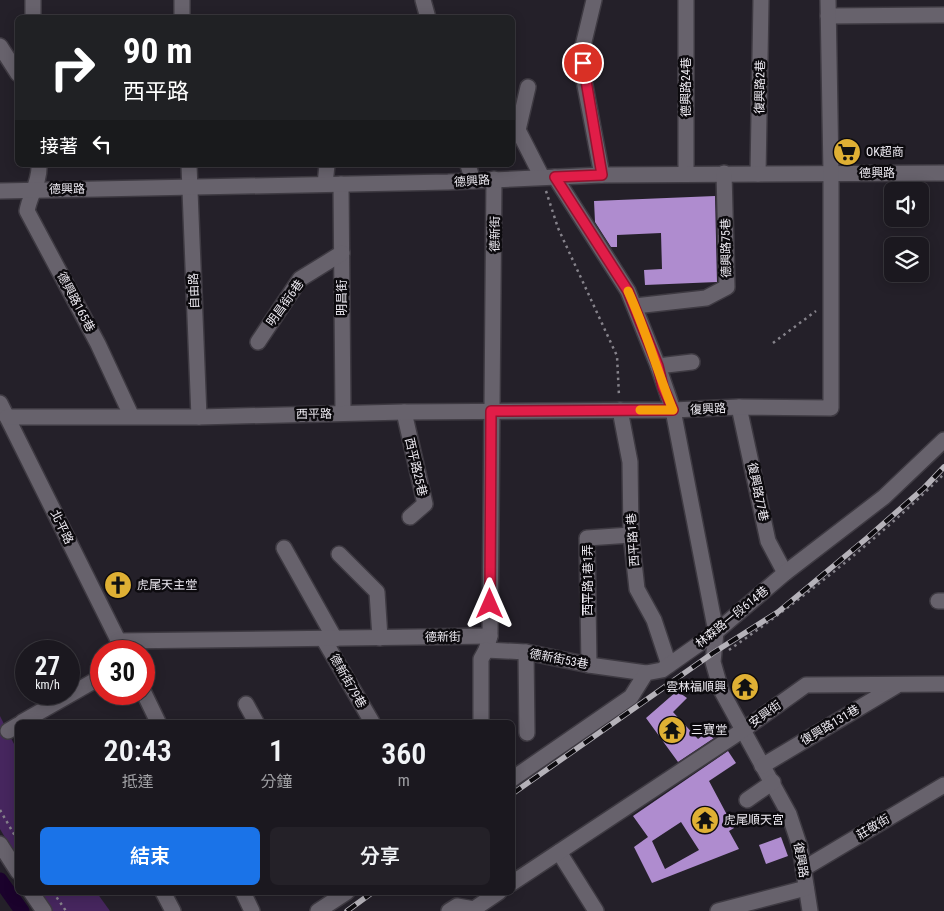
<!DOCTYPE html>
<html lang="zh-TW">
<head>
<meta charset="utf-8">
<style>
  body { margin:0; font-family:"Roboto Condensed","Noto Sans TC",sans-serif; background:#242128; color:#f1f3f6; height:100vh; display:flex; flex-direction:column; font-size:19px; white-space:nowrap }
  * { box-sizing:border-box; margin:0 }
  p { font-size:16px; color:#a0a0a4 }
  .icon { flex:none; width:28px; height:28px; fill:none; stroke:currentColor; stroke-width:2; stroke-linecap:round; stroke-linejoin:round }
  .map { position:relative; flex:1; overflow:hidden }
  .panel { position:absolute; left:15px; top:720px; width:500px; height:175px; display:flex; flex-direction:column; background:#1b181f; border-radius:8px; box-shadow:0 2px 12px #0003,0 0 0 1px #39373d }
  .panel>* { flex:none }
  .guide { position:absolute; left:15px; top:15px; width:500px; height:152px; border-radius:8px; box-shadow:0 2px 12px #0003,0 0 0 1px #39373d; background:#202124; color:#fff; overflow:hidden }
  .fabs { position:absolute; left:884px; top:182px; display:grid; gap:10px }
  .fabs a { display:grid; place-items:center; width:45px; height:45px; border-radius:8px; background:#1b181f; box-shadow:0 2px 12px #0003,0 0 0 1px #39373d; font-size:25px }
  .speed { position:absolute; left:15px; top:640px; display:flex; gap:10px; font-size:25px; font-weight:700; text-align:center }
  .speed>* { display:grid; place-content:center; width:65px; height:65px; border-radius:50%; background:#1b181f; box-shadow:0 2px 12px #0003,0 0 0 1px #39373d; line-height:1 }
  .speed small { font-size:12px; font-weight:400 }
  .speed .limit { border:8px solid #d22; background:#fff; color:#111 }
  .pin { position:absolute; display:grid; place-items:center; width:42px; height:42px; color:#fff; margin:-21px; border:2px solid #fff; border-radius:50%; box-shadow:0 1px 5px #0007 }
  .me { position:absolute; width:55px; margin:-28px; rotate:0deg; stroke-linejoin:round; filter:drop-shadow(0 0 4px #0008) }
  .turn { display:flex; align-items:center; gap:18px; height:105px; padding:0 25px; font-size:22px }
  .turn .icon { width:65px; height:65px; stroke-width:2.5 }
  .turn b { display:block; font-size:35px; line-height:42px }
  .then { display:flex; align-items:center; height:48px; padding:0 25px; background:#0003; gap:10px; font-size:19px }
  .eta { display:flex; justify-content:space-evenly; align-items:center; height:85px; text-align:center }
  .eta b { font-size:30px; font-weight:600; line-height:35px }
  .button { display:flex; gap:10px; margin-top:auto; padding:10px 25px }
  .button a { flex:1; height:58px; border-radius:8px; background:#1a73e8; color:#fff; font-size:20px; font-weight:600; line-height:58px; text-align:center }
  .button a+a { background:#242128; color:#f1f3f6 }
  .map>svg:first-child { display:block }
  .green { fill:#46265e }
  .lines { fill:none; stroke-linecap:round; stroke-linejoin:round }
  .canal { stroke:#1b022c; stroke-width:15 }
  .building { fill:#af8ccf; fill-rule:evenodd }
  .minor-casing { stroke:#3e3a42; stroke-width:18 }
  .path { stroke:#86838b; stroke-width:2.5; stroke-dasharray:2.5 4; stroke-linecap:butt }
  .minor { stroke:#67626c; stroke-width:15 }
  .rail-casing { stroke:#b5b2b9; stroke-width:5.5 }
  .rail { stroke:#0c0a0e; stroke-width:4; stroke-dasharray:11; stroke-linecap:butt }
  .route-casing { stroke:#92132f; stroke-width:12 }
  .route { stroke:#e11d48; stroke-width:9 }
  .slow { stroke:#f59e0b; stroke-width:9 }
  .labels { text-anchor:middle; stroke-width:5; stroke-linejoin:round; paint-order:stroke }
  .street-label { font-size:12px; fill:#ece9f0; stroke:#0c0a0e }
  .poi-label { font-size:12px; fill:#ece9f0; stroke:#0c0a0e; text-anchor:start }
</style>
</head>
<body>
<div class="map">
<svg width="944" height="911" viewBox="0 0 944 911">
  <rect width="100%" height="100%" fill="#242029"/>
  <g class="green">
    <path d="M0,716L17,750V858L0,829Z"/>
    <path d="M40,893H97L110,911H53Z"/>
  </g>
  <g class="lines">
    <path class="canal" d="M0,880L22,911"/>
  </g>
  <g class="building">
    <path d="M715,196L717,282L645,285L644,270L662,269L661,233L617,235V247H611L595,222L594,201Z"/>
    <path d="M677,691L687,698L673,712L698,739L717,725L723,732L678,762L646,718Z"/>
    <path d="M728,751L736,763L709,781L734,828L729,831L739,849L652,883L634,847L648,837L633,816ZM681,822L699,850L665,869L652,841Z"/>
    <path d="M781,837L788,856L766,864L759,845Z"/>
  </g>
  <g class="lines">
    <g class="minor-casing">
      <g id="minor">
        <path d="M33,0V18"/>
        <path d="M182,0V18"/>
        <path d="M423,0L428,18"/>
        <path d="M594,0L582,50L583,75L602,175"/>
        <path d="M686,0V173"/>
        <path d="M828,16L944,15"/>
        <path d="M0,46L18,74"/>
        <path d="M528,87L518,130L542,177"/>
        <path d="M39,165C40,182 30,194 27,211L98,344L131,415"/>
        <path d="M189,165L199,417"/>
        <path d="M468,165L473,181"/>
        <path d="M758,174L761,0"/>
        <path d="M555,177L628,291L658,366L673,410L716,632L713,662L721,690L789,814L800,847L810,911"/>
        <path d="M494,179L490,636L486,650L526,652L589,665L646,673"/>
        <path d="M325,184L327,165"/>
        <path d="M341,184L343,413"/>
        <path d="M0,191L448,182L602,175L944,173"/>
        <path d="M635,306L706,298L727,287L724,173"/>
        <path d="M258,342L300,279L342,253"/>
        <path d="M658,366L692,362"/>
        <path d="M0,403L123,650"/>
        <path d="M739,407L768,541L785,573"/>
        <path d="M620,410L630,462L631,535L637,589L654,620L669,665"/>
        <path d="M404,412L425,504L410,517"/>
        <path d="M7,417H199L404,412L673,410L739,407L831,408V173L828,0"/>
        <path d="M284,548L335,639"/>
        <path d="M339,554L377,592L380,638"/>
        <path d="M938,601H944"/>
        <path d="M324,640L372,722"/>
        <path d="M118,641L490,636"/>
        <path d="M526,652L527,733"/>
        <path d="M589,665L587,538L631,535"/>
        <path d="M144,693L158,722"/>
        <path d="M246,704L256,722"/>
        <path d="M22,722L101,677"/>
        <path d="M481,722V659L486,650"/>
        <path d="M8,731L18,725"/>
        <path d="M762,766L896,686"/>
        <path d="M512,779L631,697L646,673L662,670L716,632L785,573L884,497L944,440"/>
        <path d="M747,800L773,782"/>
        <path d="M0,844L18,872"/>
        <path d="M559,852L596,911"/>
        <path d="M803,869L944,785"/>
        <path d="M512,883L743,730L806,685L944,684"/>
        <path d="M31,892L44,911"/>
        <path d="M163,892L173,911"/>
        <path d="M243,892L252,911"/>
        <path d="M318,911L347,892"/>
        <path d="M449,911L457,906L474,909L499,892"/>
        <path d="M718,911L806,888"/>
      </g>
    </g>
    <g class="path">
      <path d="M546,191L558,228L617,356L619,396"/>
      <path d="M773,343L816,311"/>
      <path d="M729,650C805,597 878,539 944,474"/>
      <path d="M0,810L18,841"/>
      <path d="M53,892L66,911"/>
    </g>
    <use href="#minor" class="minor"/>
    <g class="rail-casing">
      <g id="rail">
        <path d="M512,794L713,653L778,612L867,538L924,488L944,467"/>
        <path d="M347,911L373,892"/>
      </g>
    </g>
    <use href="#rail" class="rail"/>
  </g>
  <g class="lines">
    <g class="route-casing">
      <path id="route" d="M490,604L491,411L673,410L663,387L658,366L628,291L555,177L602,175L583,63"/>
    </g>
    <use href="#route" class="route"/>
    <path class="slow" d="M628,291C646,330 657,371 673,410H640"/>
  </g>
  <defs>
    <g id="supermarket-disc" transform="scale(1.4375)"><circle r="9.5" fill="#dfb034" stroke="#0c0a0e"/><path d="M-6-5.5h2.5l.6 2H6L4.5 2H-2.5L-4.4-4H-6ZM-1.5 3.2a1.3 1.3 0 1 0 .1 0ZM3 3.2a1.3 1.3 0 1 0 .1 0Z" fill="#111"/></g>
    <g id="church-disc" transform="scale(1.4375)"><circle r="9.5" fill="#dfb034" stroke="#0c0a0e"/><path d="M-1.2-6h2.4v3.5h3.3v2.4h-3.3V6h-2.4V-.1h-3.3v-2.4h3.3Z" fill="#111"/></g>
    <g id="temple-disc" transform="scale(1.4375)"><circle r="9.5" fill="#dfb034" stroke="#0c0a0e"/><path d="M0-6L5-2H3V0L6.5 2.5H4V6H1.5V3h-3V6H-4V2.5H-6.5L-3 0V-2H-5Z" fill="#111"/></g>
  </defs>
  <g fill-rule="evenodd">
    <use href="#supermarket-disc" x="847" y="152"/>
    <use href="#church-disc" x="118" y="585"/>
    <use href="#temple-disc" x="745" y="687"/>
    <use href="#temple-disc" x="672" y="730"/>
    <use href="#temple-disc" x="705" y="820"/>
  </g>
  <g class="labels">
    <g class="street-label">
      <text transform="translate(686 87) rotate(-90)" y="4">德興路24巷</text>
      <text transform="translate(760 87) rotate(-89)" y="4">復興路2巷</text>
      <text x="877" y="177">德興路</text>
      <text transform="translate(472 181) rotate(-4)" y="4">德興路</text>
      <text transform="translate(67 189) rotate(-1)" y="4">德興路</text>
      <text transform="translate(495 234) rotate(-89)" y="4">德新街</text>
      <text transform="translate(726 248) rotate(-91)" y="4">德興路75巷</text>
      <text transform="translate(194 291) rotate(-92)" y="4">自由路</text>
      <text transform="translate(342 298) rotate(-90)" y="4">明昌街</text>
      <text transform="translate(76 302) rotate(62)" y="4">德興路165巷</text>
      <text transform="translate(285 303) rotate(-54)" y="4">明昌街6巷</text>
      <text transform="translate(708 409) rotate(-3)" y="4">復興路</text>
      <text transform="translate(314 414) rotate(-1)" y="4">西平路</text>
      <text transform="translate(416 467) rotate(77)" y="4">西平路25巷</text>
      <text transform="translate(758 492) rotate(78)" y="4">復興路77巷</text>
      <text transform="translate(62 527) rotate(64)" y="4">北平路</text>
      <text transform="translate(633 540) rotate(-94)" y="4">西平路1巷</text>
      <text transform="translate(588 580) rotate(-90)" y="4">西平路1巷1弄</text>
      <text transform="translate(732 617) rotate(-39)" y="4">林森路一段614巷</text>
      <text transform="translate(443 637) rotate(-1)" y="4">德新街</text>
      <text transform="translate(559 659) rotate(11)" y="4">德新街53巷</text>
      <text transform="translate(348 681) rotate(60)" y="4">德新街79巷</text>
      <text transform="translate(765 714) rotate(-36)" y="4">安興街</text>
      <text transform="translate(830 725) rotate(-31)" y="4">復興路131巷</text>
      <text transform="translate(873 827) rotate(-31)" y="4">莊敬街</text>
      <text transform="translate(801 860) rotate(80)" y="4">復興路</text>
    </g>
    <g class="poi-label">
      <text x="866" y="156">OK超商</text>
      <text x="137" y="589">虎尾天主堂</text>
      <text x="726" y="691" text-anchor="end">雲林福順興</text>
      <text x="691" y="734">三寶堂</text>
      <text x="724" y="824">虎尾順天宮</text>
    </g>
  </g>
</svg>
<div class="fabs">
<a><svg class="icon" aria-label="sound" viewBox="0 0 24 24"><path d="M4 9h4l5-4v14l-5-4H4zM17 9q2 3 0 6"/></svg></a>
<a><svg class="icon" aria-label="layers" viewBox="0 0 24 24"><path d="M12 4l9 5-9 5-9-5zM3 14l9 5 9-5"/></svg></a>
</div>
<div class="speed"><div>27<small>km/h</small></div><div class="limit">30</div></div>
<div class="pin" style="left:583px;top:63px;background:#d93025"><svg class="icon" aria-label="arrive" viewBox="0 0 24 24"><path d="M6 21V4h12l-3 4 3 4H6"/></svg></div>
<svg class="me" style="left:490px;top:604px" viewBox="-20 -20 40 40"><path d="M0-17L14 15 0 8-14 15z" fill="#e11d48" stroke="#fff" stroke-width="4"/></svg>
<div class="guide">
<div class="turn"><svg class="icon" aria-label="right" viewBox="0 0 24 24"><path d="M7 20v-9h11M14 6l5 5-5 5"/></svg><div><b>90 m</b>西平路</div></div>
<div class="then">接著<svg class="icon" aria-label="left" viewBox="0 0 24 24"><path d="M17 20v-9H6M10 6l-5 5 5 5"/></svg></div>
</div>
<section class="panel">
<div class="eta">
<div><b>20:43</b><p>抵達</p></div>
<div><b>1</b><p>分鐘</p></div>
<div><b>360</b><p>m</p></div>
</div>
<div class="button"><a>結束</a><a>分享</a></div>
</section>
</div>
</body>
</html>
